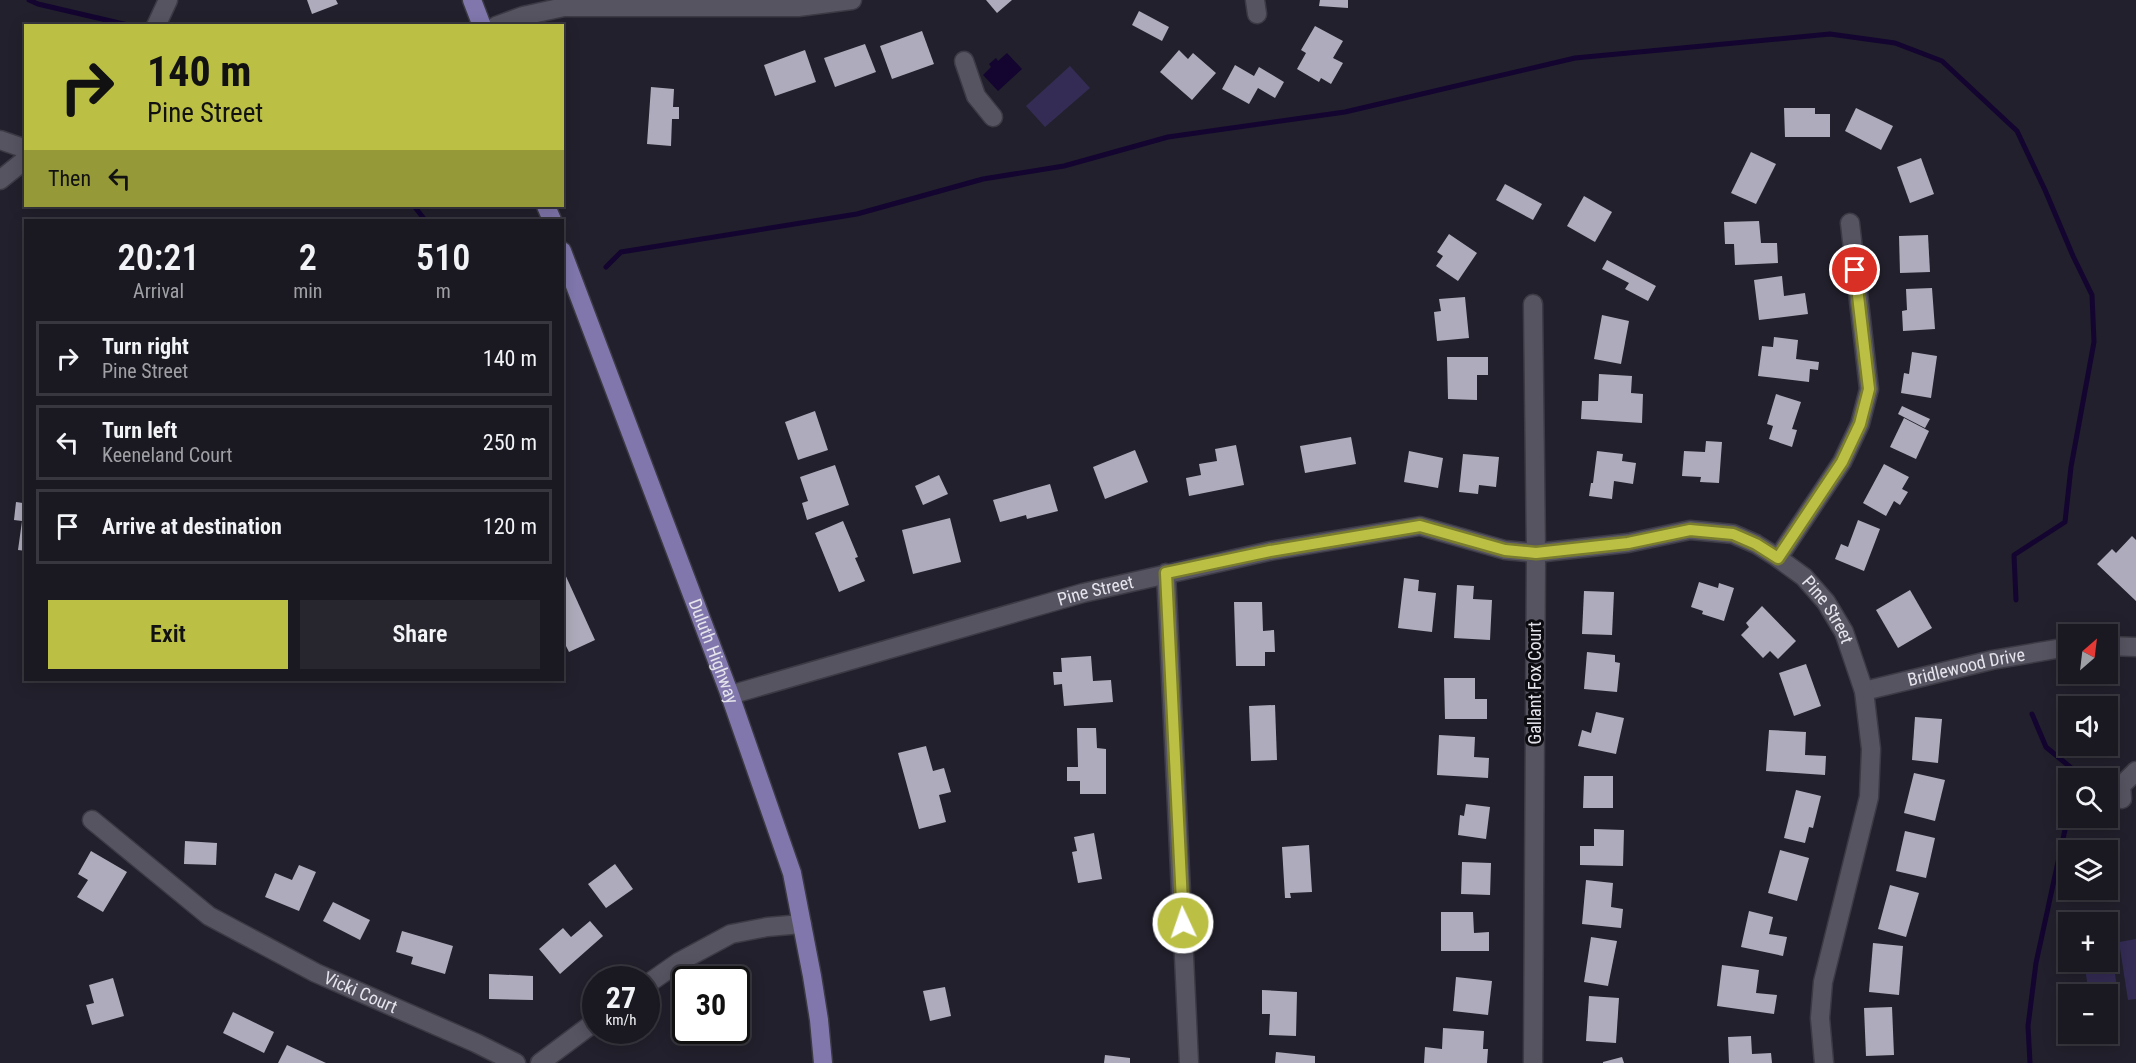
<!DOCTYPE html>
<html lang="en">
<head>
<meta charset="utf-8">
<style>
  body { margin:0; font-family:"Roboto Condensed",sans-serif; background:#27252e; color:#f1f3f6; height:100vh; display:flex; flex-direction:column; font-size:22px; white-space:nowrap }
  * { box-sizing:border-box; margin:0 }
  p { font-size:20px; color:#9fa0a5 }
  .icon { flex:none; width:33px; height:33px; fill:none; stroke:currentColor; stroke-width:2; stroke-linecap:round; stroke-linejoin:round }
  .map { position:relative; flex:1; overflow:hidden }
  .details { position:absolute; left:24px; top:219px; width:540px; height:462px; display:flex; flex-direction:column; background:#1a1821; border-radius:0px; box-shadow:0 3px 15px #0003,0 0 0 2px #38373f }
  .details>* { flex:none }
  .top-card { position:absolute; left:24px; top:24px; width:540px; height:183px; border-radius:0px; box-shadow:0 3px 15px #0003,0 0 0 2px #38373f; background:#bbc045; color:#111; overflow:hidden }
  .needle { width:39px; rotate:28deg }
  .tools { position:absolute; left:2058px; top:624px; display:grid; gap:12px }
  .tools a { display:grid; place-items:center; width:60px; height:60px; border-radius:0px; background:#1a1821; box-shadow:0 3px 15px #0003,0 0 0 2px #38373f; font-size:30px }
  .speed { position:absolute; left:582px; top:966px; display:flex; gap:12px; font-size:30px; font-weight:700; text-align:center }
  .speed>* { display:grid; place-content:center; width:78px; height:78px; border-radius:50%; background:#1a1821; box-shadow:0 3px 15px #0003,0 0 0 2px #38373f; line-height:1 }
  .speed small { font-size:15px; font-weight:400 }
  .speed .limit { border:3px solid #111; border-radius:9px; background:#fff; color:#111 }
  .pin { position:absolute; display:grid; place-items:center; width:51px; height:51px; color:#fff; margin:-26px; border:3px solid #fff; border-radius:50%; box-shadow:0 2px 6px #0007 }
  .me { position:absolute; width:66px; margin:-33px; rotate:357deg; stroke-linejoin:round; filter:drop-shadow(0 0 4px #0008) }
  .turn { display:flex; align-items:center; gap:21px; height:126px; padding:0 24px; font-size:27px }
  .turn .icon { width:78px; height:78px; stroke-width:2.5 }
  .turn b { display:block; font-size:42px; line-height:51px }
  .then { display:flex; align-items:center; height:57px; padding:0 24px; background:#0003; gap:12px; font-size:22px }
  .eta { display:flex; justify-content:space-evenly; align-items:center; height:102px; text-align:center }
  .eta b { font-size:36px; font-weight:600; line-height:42px }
  .primary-button { display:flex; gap:12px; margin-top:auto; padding:12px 24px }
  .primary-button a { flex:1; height:69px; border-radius:0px; background:#bbc045; color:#111; font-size:24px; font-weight:600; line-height:69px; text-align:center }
  .primary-button a+a { background:#27252e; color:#f1f3f6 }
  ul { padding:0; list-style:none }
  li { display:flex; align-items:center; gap:18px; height:75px; margin:0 12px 9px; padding:0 12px; border:3px solid #38373f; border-radius:0px }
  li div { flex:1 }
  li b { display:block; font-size:22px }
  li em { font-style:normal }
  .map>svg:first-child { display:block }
  .green { fill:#342c54 }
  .water { fill:#130530 }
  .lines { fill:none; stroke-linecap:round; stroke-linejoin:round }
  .stream { stroke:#130530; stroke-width:5 }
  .building { fill:#aeacbc }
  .minor-casing { stroke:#3c3a44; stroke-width:21 }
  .major-casing { stroke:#3c3a44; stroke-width:21 }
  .minor { stroke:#565461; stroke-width:18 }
  .major { stroke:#8177ad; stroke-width:18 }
  .route-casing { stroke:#7a7d2d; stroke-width:15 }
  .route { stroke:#bbc045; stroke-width:10 }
  .labels { text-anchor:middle; stroke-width:6; stroke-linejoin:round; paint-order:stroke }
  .street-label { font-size:18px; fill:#e5e4ec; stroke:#0b0b10 }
</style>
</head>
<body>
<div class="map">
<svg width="2136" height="1063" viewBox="0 0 2136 1063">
  <rect width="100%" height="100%" fill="#22202c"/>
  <g class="green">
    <path d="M1070,66L1090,88L1045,127L1026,106Z"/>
    <path d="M2136,939V999L2128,1000L2119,942Z"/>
    <path d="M2108,944H2111L2119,1003L2108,1004V994H2089L2084,962H2108Z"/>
  </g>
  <path class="water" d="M1007,53L1022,69L998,91L983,75L991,67L989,64L996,58L998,61Z"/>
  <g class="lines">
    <g class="stream">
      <path d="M29,0L38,4L132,26"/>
      <path d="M414,206L425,220"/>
      <path d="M606,267L621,252L857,214L983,179L1064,166L1168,137L1345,112L1575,58L1830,34L1895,43L1942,61L2017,131L2045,190L2073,256L2092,295L2094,342L2071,467L2065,522L2014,555L2016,600"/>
      <path d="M2032,714L2046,747L2075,771L2074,778"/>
      <path d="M2030,1063L2028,1026L2036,963L2068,816"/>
    </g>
  </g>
  <g class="building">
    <path d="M307,0H336L338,4L312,14Z"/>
    <path d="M986,0H1012L997,13Z"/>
    <path d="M1320,0H1348V8L1319,6Z"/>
    <path d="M1139,11L1169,27L1162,41L1132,25Z"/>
    <path d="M1315,26L1343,41L1333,58L1343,63L1331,84L1321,78L1319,82L1297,69L1306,53L1301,50Z"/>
    <path d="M922,31L934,64L892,79L880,46Z"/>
    <path d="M865,44L876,72L835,87L824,58Z"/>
    <path d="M805,50L816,82L775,96L764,65Z"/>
    <path d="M1179,50L1188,59L1193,53L1216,73L1192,100L1160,72Z"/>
    <path d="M1235,65L1254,76L1259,67L1284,82L1275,98L1258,88L1249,104L1222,89Z"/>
    <path d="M651,87L674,89L673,107H679V119H672L671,146L647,144Z"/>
    <path d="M1784,108H1815V114H1830V137H1785Z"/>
    <path d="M1856,108L1893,126L1881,150L1845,131Z"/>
    <path d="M1751,152L1776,164L1756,204L1731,193Z"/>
    <path d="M1921,158L1934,194L1910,203L1897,167Z"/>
    <path d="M1505,184L1542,204L1533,220L1496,200Z"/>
    <path d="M1584,196L1612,212L1595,242L1567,226Z"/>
    <path d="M1759,221L1761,243H1777L1778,263L1735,265L1734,244H1725L1724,222Z"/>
    <path d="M1449,234L1477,253L1458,281L1436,266L1443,256L1437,252Z"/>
    <path d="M1928,235L1930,272L1900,273L1899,236Z"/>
    <path d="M1607,260L1656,286L1648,301L1625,289L1629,283L1602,269Z"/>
    <path d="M1782,276L1784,296L1805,293L1808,314L1759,320L1754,280Z"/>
    <path d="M1932,288L1935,329L1903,331L1902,311L1907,310L1906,289Z"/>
    <path d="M1465,297L1469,338L1437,341L1434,312L1441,311L1439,299Z"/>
    <path d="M1602,315L1629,321L1621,364L1594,359Z"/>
    <path d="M24,326H26V348H22Z"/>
    <path d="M1774,337L1798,340L1796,359L1819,362L1818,370L1810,369L1809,382L1758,376L1762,346L1773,347Z"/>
    <path d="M1912,352L1937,356L1931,398L1901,393L1904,373L1909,374Z"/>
    <path d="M1447,357H1488V375H1477V400L1448,399Z"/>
    <path d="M1599,374L1632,376L1631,393L1643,394L1642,423L1581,419L1582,401H1598Z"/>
    <path d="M1776,394L1801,402L1792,429L1797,430L1792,447L1769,439L1773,426L1767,424Z"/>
    <path d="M1902,406L1930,419L1925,428L1898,414Z"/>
    <path d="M815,411L828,450L798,460L785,422Z"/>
    <path d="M1904,418L1929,431L1916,459L1890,447Z"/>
    <path d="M1351,437L1356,464L1305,473L1300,446Z"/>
    <path d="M1706,441L1722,442L1719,483L1700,482L1701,477L1682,476L1684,451L1705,452Z"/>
    <path d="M1236,445L1244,485L1189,496L1186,478L1201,475L1199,464L1217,461L1215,449Z"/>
    <path d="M1135,450L1148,482L1105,499L1093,467Z"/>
    <path d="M1409,451L1443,458L1438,488L1404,482Z"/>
    <path d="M1597,451L1623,454L1622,461L1636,463L1633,484L1614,481L1612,499L1589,496L1591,483H1593Z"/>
    <path d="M1463,454L1499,457L1496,487L1479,485L1478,494L1459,492Z"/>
    <path d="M1884,464L1909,477L1902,489L1908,492L1900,505L1894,501L1886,516L1863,503Z"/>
    <path d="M835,465L849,505L807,520L802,503L808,501L800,477Z"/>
    <path d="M939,475L948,494L923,505L915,486Z"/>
    <path d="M1050,484L1058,511L1027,519L1026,515L1000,522L993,500Z"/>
    <path d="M24,498H26V551L18,550L22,521L14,520L16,502L23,503Z"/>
    <path d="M950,518L961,562L913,574L902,530Z"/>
    <path d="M1858,520L1880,529L1864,571L1835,559L1841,544L1848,547Z"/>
    <path d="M843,521L858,557L855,558L865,581L839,592L815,533Z"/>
    <path d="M2132,536L2136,540V601L2097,564L2112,549L2116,553Z"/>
    <path d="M562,572H564L595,640L569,652L562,638Z"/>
    <path d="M1404,578L1419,580L1418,591L1436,593L1432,632L1398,628Z"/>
    <path d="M1699,582L1718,588L1719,583L1734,588L1724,621L1702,614L1703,611L1691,607Z"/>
    <path d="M1457,585L1474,586L1473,599L1492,600L1490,640L1454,638Z"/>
    <path d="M1910,590L1932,628L1898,648L1876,610Z"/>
    <path d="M1584,591L1614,592L1612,635L1582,634Z"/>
    <path d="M1234,602H1262L1263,631L1274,630L1275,652H1265V666H1236Z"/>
    <path d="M1762,606L1796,641L1778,659L1770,651L1763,658L1741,635L1749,627L1746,623Z"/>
    <path d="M1587,652L1615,655V662L1620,663L1617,692L1584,689Z"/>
    <path d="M1091,656L1093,681L1111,680L1113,702L1064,706L1062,684L1054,685L1053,672H1062L1061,658Z"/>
    <path d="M1806,664L1821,706L1794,716L1779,673Z"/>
    <path d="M1444,678H1475V699H1487V719H1445Z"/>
    <path d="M1275,705L1277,760L1251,761L1249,706Z"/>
    <path d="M1596,712L1624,718L1616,754L1578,746L1582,730L1591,733Z"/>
    <path d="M1915,717L1942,719L1938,763L1912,760Z"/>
    <path d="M1077,728H1096L1097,748L1106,749V794H1080V781H1067V767H1078Z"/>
    <path d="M1769,730L1806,732L1805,755L1826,756L1825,775L1766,771Z"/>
    <path d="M1439,735L1475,737L1474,757L1489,758L1488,778L1437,775Z"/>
    <path d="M926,746L933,771L944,768L951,792L939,795L946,822L919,829L898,753Z"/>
    <path d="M1914,773L1945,780L1935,821L1904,813Z"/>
    <path d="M1584,776H1613V808H1583Z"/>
    <path d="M1796,790L1821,796L1813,828L1809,827L1805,843L1784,838Z"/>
    <path d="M1466,804L1490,807L1486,839L1458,835L1460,815L1464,816Z"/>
    <path d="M1594,829L1624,830L1623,866L1580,865V846H1594Z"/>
    <path d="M1905,831L1935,838L1926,878L1896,871Z"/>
    <path d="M1094,833L1102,879L1078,883L1072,852L1077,851L1074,837Z"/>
    <path d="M185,841L217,843L216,865L184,864Z"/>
    <path d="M1309,845L1312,892L1290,893L1291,898H1285L1282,847Z"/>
    <path d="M1780,850L1809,858L1797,901L1768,893Z"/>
    <path d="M91,851L127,872L103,912L77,897L88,880L78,874Z"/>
    <path d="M1462,862L1491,863L1490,895L1461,894Z"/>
    <path d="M615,864L633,889L606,908L588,884Z"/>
    <path d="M299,865L316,872L299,911L265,897L275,873L292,880Z"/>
    <path d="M1586,880L1613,883L1611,907L1623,909L1621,928L1582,924Z"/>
    <path d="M1890,885L1919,893L1906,937L1878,929Z"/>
    <path d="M333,902L370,920L360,940L323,921Z"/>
    <path d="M1749,911L1773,917L1769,934L1787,937L1783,956L1741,947Z"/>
    <path d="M1441,912H1473L1474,933L1489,932V951H1441Z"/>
    <path d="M590,921L603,936L560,974L539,949L563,928L571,937Z"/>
    <path d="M402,931L453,946L445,974L411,964L413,957L396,952Z"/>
    <path d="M1591,937L1617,941L1608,986L1584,982Z"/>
    <path d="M1873,943L1903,946L1899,995L1869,992Z"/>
    <path d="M1722,965L1759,970L1756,993L1777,995L1774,1014L1717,1006Z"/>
    <path d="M489,974L533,976V1000L489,999Z"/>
    <path d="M1456,977L1492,981L1488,1015L1453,1011Z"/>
    <path d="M113,978L124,1016L92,1025L86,1005L94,1003L89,985Z"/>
    <path d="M945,987L951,1016L930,1021L923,991Z"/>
    <path d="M1262,990L1297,992L1296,1036L1269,1035L1270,1014H1262Z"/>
    <path d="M1589,996L1619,998L1616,1043L1586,1041Z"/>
    <path d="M1892,1007L1894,1055L1866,1056L1864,1008Z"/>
    <path d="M233,1012L274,1032L264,1053L223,1033Z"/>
    <path d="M1443,1028L1484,1031L1483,1049H1488L1487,1063H1424L1425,1047L1442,1049Z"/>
    <path d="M1751,1036L1752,1054L1771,1053L1772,1063H1729L1728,1037Z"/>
    <path d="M287,1045L326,1063H278Z"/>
    <path d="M1276,1052L1315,1056V1063H1275Z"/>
    <path d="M1105,1055L1130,1058V1063H1104Z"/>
    <path d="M1622,1057L1624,1063H1603V1062Z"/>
  </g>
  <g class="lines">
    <g class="minor-casing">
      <g id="minor">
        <path d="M1255,0L1257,14"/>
        <path d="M156,26L168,0"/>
        <path d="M496,26L523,16L564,7H798L852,0"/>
        <path d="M964,61L976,96L993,117"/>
        <path d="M0,140L26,149"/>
        <path d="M0,180L26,159"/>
        <path d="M1533,304L1536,553L1533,1063"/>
        <path d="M1778,558L1842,462L1860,424L1869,389L1850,223"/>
        <path d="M1166,573L1189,1063"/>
        <path d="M2108,646L2136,647"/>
        <path id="s1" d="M1864,691L1992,660L2068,647"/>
        <path id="s2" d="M730,695L1083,593L1270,551L1420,526L1505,550L1536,553L1628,543L1690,530L1733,534L1756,544L1778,558L1804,577L1826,602L1844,632L1864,691L1871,749L1869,797L1823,982L1820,1018L1824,1063"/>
        <path d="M2122,799L2121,786L2136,771"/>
        <path id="s3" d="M92,820L209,916L316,973L476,1043L516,1063"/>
        <path d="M646,985L679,962L731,934L767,927L802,924"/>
        <path d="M540,1063L596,1021"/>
      </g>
    </g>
    <g class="major-casing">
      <g id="major">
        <path d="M472,0L482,26"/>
        <path d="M546,206L552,220"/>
        <path id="s4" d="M562,251L730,695L792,873L812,976L819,1020L823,1063"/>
      </g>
    </g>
    <use href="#minor" class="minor"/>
    <use href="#major" class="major"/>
  </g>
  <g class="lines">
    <g class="route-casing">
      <path id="route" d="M1183,923L1166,573L1270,551L1420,526L1505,550L1536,553L1628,543L1690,530L1733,534L1756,544L1778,558L1842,462L1860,424L1869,389L1855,270"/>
    </g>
    <use href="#route" class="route"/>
  </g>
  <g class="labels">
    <g class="street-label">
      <text dy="6" stroke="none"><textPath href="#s2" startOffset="380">Pine Street</textPath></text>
      <text dy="6" stroke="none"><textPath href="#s2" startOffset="1154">Pine Street</textPath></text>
      <text dy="6" stroke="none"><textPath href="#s4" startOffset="428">Duluth Highway</textPath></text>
      <text dy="6" stroke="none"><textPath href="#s1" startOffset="105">Bridlewood Drive</textPath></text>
      <text transform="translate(1535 683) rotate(-90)" y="6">Gallant Fox Court</text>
      <text dy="6" stroke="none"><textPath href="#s3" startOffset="321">Vicki Court</textPath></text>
    </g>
  </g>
</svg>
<div class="tools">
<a><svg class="needle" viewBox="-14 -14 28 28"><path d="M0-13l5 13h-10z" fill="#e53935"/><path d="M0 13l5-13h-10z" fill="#9fa0a5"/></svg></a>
<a><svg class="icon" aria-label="sound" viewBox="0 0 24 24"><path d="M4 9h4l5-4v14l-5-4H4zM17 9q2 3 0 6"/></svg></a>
<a><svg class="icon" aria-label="search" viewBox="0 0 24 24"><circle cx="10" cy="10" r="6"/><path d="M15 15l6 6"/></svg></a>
<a><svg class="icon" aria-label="layers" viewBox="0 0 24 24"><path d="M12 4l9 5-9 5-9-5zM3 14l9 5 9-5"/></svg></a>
<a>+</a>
<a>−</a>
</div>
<div class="speed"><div>27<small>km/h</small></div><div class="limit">30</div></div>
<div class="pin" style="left:1855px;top:270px;background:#d93025"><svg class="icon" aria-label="arrive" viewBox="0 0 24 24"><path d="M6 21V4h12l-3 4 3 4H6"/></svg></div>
<svg class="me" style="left:1183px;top:923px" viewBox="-20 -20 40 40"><circle r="17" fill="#bbc045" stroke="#fff" stroke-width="3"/><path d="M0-11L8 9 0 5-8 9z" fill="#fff"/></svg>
<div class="top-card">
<div class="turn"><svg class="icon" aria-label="right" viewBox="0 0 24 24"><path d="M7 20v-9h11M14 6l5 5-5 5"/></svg><div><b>140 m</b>Pine Street</div></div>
<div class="then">Then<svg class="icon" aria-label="left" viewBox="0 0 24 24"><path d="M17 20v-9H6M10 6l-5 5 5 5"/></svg></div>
</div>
<section class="details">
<div class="eta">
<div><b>20:21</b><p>Arrival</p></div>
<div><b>2</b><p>min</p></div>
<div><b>510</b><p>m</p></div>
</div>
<ul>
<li><svg class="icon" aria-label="right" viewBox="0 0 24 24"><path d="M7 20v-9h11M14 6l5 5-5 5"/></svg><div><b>Turn right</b><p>Pine Street</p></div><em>140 m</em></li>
<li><svg class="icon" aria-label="left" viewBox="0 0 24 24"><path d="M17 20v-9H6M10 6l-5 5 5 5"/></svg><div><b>Turn left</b><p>Keeneland Court</p></div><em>250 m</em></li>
<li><svg class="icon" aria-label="arrive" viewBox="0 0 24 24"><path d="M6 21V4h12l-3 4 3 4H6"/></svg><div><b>Arrive at destination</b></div><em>120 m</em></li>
</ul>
<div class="primary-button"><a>Exit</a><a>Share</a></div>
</section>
</div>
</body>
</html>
